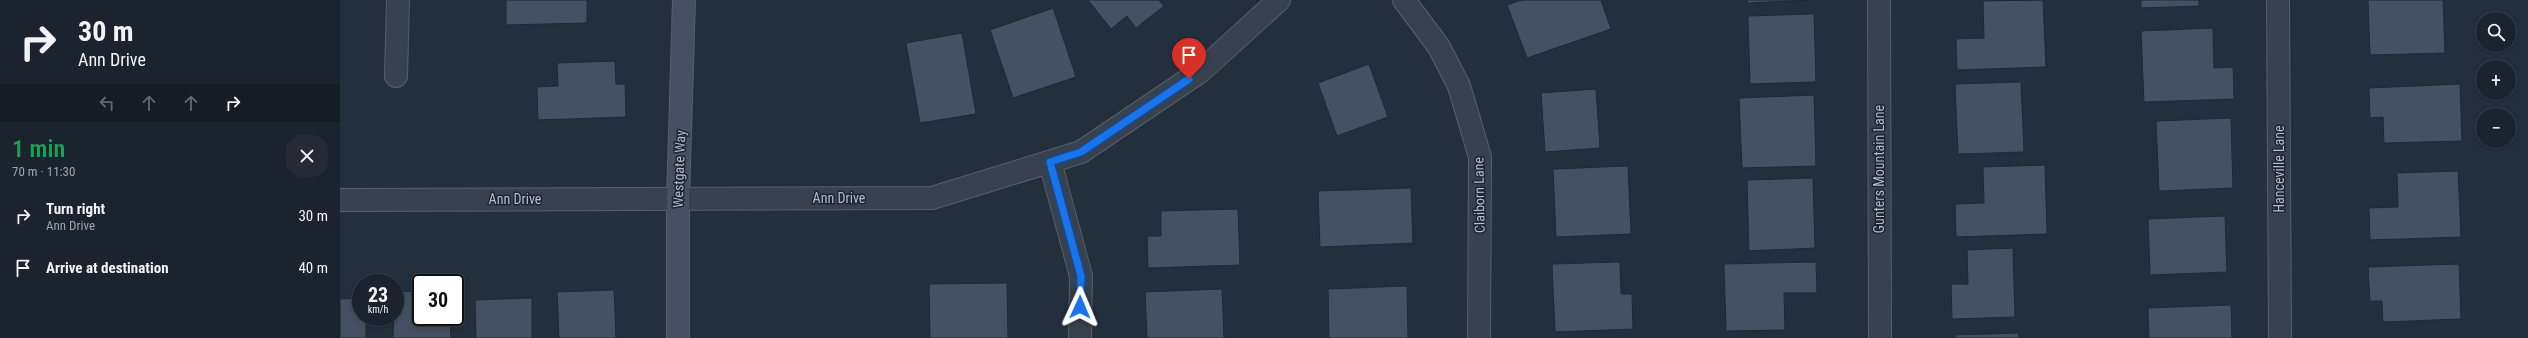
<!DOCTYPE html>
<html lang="en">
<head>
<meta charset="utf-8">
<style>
  body { margin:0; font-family:"Roboto Condensed",sans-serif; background:#242b36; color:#f1f3f6; height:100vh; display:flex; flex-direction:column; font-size:15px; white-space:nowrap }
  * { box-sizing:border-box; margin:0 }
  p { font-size:13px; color:#a0a4aa }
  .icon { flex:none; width:22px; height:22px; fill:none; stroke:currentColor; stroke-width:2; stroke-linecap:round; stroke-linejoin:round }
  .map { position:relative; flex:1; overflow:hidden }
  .panel { display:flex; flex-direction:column; background:#1b232e; width:340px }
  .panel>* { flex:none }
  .banner { background:#1b232e; color:#f1f3f6; overflow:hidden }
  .controls { position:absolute; left:2136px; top:12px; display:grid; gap:8px }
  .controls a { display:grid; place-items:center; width:40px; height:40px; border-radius:50%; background:#1b232e; box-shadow:0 2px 6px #0003,0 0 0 1px #39404a; font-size:20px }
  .speed { position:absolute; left:12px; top:274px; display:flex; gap:8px; font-size:20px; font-weight:700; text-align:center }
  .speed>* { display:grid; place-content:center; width:52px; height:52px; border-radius:50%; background:#1b232e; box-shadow:0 2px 6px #0003,0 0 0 1px #39404a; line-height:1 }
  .speed small { font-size:10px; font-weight:400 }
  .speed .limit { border:2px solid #111; border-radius:6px; background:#fff; color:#111 }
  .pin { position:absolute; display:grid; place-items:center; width:34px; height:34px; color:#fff; margin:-41px -17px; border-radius:50% 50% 50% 0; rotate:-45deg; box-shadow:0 0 4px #0007 }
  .pin .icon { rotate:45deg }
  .me { position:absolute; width:44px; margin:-22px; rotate:1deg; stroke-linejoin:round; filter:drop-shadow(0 0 3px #0008) }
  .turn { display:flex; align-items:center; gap:14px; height:84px; padding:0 12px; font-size:18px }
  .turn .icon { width:52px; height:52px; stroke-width:2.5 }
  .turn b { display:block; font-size:28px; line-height:34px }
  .lanes { display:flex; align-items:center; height:38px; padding:0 12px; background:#0003; justify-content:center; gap:20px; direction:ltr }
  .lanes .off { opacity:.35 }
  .round { display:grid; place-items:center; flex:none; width:42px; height:42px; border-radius:16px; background:#242b36 }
  .headline { display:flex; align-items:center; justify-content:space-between; height:68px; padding:0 12px }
  h1 { font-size:24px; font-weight:600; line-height:30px; color:#1e9e55 }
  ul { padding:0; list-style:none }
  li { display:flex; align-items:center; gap:12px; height:52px; padding:0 12px }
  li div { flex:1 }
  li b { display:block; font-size:15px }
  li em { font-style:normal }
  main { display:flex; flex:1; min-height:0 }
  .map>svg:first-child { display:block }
  .building { fill:#455162; stroke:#1f2835 }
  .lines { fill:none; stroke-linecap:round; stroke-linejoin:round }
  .street-casing { stroke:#565f6c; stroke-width:24 }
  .secondary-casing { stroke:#565f6c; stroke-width:24 }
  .street { stroke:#38414e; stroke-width:22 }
  .secondary { stroke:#465061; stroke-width:22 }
  .route-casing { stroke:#114b97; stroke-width:10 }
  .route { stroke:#1a73e8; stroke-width:7 }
  .labels { text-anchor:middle; stroke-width:3; stroke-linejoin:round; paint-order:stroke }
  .street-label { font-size:14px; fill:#b4bcc9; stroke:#1d2633 }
</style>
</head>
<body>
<main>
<section class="panel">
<div class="banner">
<div class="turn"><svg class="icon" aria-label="right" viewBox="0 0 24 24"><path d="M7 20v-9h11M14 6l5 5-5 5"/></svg><div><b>30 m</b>Ann Drive</div></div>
<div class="lanes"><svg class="icon off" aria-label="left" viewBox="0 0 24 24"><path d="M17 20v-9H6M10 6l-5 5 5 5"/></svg><svg class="icon off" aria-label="ahead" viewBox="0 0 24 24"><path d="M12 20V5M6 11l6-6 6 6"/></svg><svg class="icon off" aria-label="ahead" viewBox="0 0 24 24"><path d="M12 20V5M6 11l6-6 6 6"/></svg><svg class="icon" aria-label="right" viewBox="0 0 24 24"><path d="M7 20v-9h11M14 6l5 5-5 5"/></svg></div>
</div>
<div class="headline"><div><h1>1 min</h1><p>70 m · 11:30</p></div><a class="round"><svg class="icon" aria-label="close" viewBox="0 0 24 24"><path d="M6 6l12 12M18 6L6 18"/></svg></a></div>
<ul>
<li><svg class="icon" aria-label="right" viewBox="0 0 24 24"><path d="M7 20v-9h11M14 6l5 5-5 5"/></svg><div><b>Turn right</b><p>Ann Drive</p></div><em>30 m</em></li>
<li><svg class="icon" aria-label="arrive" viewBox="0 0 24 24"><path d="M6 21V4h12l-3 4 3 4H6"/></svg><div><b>Arrive at destination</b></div><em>40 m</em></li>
</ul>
</section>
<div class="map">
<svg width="2188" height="338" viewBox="0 0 2188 338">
  <rect width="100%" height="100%" fill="#242f3e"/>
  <g class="building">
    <path d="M166,0H247V23L166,25Z"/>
    <path d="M748,0H819L824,6L796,28L787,16L771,29Z"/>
    <path d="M1182,0H1261L1271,29L1187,58L1167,5Z"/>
    <path d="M1407,0H1472L1408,3Z"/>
    <path d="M1703,0L1706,67L1617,70L1616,39L1644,38L1643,1Z"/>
    <path d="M1801,0H1859V6L1801,8Z"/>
    <path d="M2028,0H2103L2105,53L2030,55Z"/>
    <path d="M713,8L736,77L673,98L650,30Z"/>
    <path d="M1474,14L1476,82L1410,84L1408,16Z"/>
    <path d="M1873,28L1874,68L1893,67L1894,99L1804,102L1801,31Z"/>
    <path d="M622,33L636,114L580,123L566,43Z"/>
    <path d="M275,61L276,84H285L286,117L198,120L197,87L218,86L217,63Z"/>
    <path d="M1029,64L1048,117L997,136L978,83Z"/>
    <path d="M1681,82L1684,152L1618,154L1615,84Z"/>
    <path d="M2120,84L2122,141L2044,143L2043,117L2030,118L2029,88Z"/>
    <path d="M1256,89L1260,148L1205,152L1201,93Z"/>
    <path d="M1474,95L1476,166L1402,168L1399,98Z"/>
    <path d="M1891,118L1893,188L1819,191L1816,121Z"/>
    <path d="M1705,165L1707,234L1616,237L1615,204L1644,203L1643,167Z"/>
    <path d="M1288,166L1291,234L1216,237L1213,169Z"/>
    <path d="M2118,171L2121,237L2030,240L2029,208L2058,207L2057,173Z"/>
    <path d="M1473,178L1475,248L1409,251L1407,180Z"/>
    <path d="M1071,188L1073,243L980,247L978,191Z"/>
    <path d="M898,209L900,265L808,268L807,236H821V211Z"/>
    <path d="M1885,216L1887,272L1810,275L1808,219Z"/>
    <path d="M1673,248L1675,317L1612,319L1611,284H1628L1627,250Z"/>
    <path d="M1280,262L1281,294H1292L1293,329L1215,332L1212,264Z"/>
    <path d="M1476,262L1477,293H1444L1445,330L1386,331L1384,264Z"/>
    <path d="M2119,264L2121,319L2043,322L2042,301H2030L2028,267Z"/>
    <path d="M667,283L668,338H590L589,284Z"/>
    <path d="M1067,286L1068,338H989L988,289Z"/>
    <path d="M882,289L884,338H807L805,292Z"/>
    <path d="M274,290L276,338H219L217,292Z"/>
    <path d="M81,291V317H110L111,338H53L55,292Z"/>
    <path d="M21,298V317H26V338H0V299Z"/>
    <path d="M192,298V338H136L135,300Z"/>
    <path d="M1891,305L1892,338H1809L1808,308Z"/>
    <path d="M1678,333L1679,338H1615V335Z"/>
  </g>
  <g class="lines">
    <g class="street-casing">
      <g id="street">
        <path d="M1064,0L1099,47L1119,86L1140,157L1139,338"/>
        <path d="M1539,0L1540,338"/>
        <path d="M1938,0L1940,338"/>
        <path d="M56,76L58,0"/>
        <path d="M710,162L741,276L740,338"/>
        <path d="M0,200L592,198L741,152L861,71L939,0"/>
      </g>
    </g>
    <g class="secondary-casing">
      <path id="secondary" d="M338,338V199L344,0"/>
    </g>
    <use href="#street" class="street"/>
    <use href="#secondary" class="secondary"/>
  </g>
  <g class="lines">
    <g class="route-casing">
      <path id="route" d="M740,307L741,276L710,162L741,152L849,79"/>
    </g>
    <use href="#route" class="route"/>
  </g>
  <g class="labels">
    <g class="street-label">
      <text transform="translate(339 169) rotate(-88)" y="5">Westgate Way</text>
      <text transform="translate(1539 169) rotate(-90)" y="5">Gunters Mountain Lane</text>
      <text transform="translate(1939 169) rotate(-90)" y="5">Hanceville Lane</text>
      <text transform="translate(1139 195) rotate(-91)" y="5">Claiborn Lane</text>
      <text x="499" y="203">Ann Drive</text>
      <text x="175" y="204">Ann Drive</text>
    </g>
  </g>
</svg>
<div class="controls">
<a><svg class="icon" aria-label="search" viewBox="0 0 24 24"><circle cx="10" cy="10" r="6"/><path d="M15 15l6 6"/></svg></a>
<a>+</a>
<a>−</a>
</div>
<div class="speed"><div>23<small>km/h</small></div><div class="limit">30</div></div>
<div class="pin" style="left:849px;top:79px;background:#d93025"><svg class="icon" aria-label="arrive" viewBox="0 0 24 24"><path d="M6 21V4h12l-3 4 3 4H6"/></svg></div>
<svg class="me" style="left:740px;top:307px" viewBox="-20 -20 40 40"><path d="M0-17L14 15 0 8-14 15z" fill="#1a73e8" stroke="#fff" stroke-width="4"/></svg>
</div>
</main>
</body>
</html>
